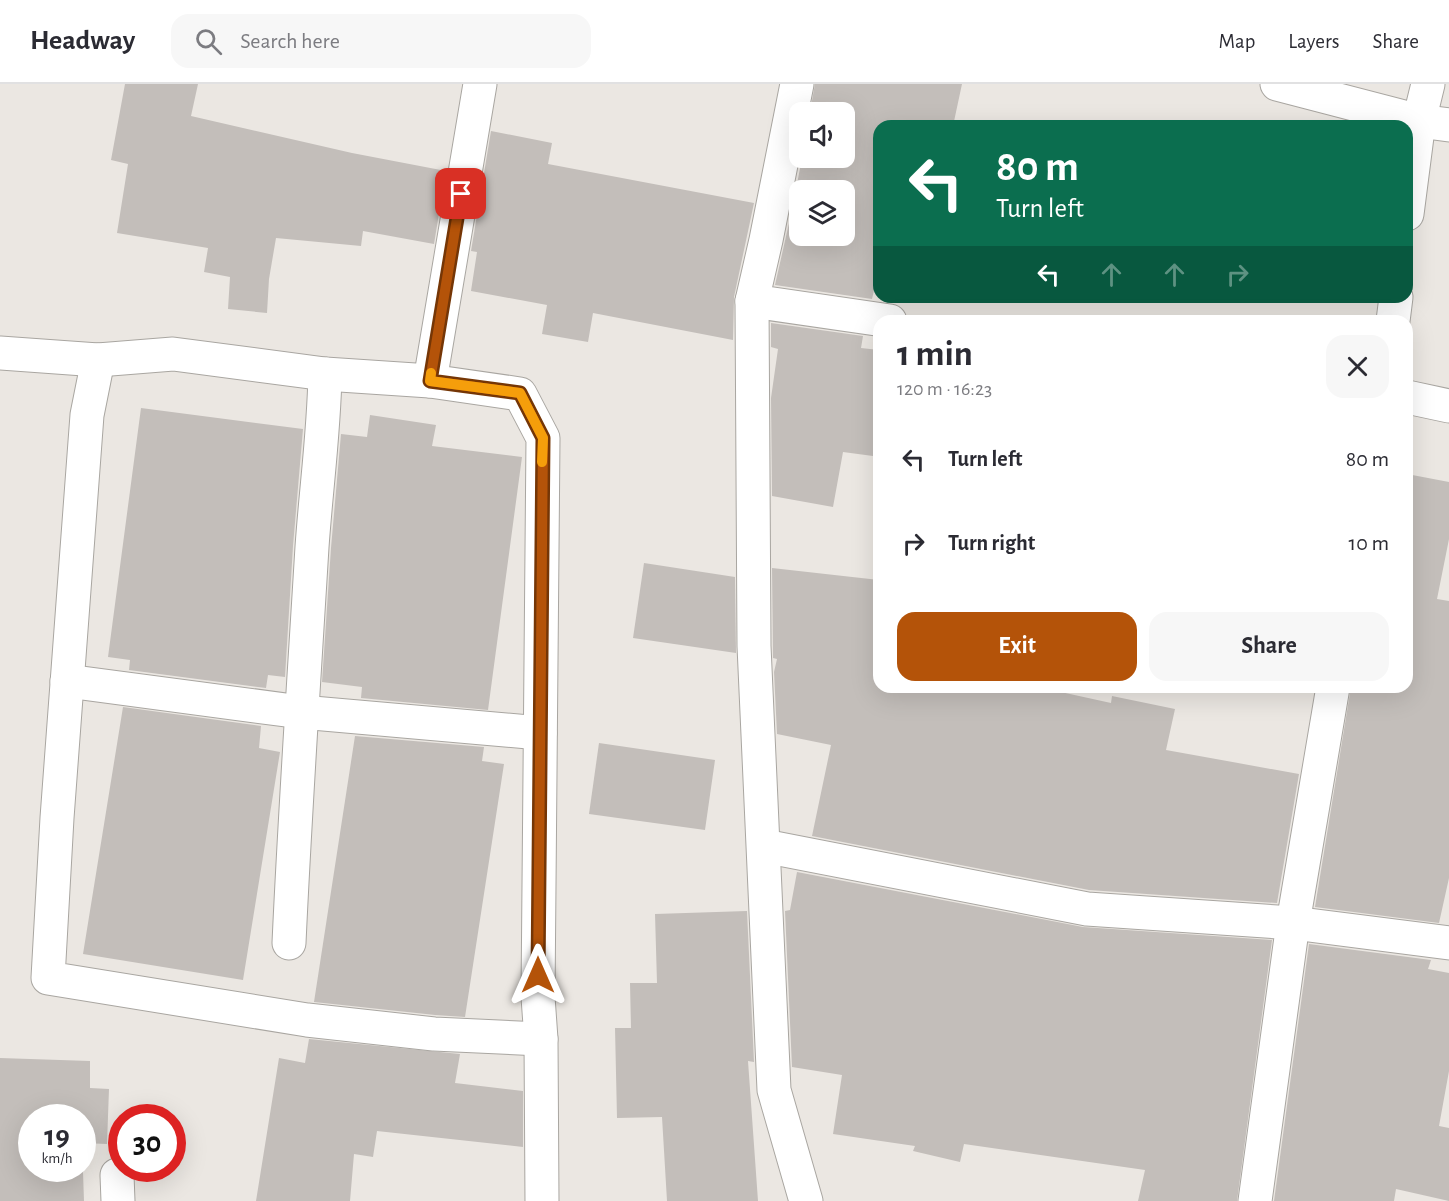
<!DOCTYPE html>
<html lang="en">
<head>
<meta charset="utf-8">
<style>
  body { margin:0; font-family:"Alegreya Sans",sans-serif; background:#f7f7f7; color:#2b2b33; height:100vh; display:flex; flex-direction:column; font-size:22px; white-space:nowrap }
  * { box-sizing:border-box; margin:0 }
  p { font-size:20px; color:#7c7c81 }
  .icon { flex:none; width:33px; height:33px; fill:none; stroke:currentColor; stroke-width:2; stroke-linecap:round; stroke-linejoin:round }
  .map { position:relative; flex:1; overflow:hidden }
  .sheet { position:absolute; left:873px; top:231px; width:540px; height:378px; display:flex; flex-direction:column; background:#fff; border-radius:18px; box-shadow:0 6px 24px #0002 }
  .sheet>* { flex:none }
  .hud { position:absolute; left:873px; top:36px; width:540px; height:183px; border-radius:18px; box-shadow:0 6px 24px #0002; background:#0b6e4f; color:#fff; overflow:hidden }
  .controls { position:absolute; left:789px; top:18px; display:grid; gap:12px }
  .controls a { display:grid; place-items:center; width:66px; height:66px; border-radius:12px; background:#fff; box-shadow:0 6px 24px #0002; font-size:30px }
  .speed { position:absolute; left:18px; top:1020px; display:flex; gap:12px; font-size:30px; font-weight:700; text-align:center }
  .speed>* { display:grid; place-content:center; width:78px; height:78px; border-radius:50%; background:#fff; box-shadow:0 6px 24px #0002; line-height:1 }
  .speed small { font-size:15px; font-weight:400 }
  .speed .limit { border:9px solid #d22; background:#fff; color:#111 }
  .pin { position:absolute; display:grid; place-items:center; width:51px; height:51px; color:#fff; margin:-26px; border-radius:12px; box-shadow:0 3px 9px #0006 }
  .me { position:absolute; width:66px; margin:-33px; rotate:0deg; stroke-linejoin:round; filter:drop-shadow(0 0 4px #0008) }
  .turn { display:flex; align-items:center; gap:21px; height:126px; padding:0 24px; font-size:27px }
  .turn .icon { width:78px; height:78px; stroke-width:2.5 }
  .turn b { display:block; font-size:42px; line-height:51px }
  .lanes { display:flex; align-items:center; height:57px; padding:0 24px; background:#0003; justify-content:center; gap:30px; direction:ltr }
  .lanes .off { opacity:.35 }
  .round { display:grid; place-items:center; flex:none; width:63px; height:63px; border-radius:18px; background:#f7f7f7 }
  .summary { display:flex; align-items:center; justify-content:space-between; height:102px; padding:0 24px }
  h1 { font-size:36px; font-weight:700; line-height:45px }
  .button { display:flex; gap:12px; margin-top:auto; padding:12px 24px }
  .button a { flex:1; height:69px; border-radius:18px; background:#b45309; color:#fff; font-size:24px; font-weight:700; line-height:69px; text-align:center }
  .button a+a { background:#f7f7f7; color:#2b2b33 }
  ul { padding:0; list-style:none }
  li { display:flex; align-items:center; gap:18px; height:84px; padding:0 24px }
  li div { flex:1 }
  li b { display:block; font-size:22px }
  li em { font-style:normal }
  header { display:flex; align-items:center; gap:36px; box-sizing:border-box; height:84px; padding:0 30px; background:#fff; border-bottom:2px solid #e1e1e2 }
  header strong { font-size:28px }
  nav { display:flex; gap:33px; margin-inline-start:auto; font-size:21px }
  .search { width:420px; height:54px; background:#f7f7f7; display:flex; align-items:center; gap:15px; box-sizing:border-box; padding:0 21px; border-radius:18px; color:#7c7c81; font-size:22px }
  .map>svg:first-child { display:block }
  .building { fill:#c3beba; fill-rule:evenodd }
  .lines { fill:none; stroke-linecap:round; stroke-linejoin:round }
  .minor-casing { stroke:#a9a6a1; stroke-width:35 }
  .tertiary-casing { stroke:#a9a6a1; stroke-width:35 }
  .minor { stroke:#fff; stroke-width:33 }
  .tertiary { stroke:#fff; stroke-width:33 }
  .route-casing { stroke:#753606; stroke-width:15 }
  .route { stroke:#b45309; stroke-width:10 }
  .slow { stroke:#f59e0b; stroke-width:10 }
</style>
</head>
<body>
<header>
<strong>Headway</strong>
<div class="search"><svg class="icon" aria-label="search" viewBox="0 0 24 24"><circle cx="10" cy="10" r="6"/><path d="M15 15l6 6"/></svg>Search here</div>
<nav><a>Map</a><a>Layers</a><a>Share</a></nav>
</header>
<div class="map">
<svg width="1449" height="1117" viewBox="0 0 1449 1117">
  <rect width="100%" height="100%" fill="#ebe7e2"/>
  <g class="building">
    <path d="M125,0H198L191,32L352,69L446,87L434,160L363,147L361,162L276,154L269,195L267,229L228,225L230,193L204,188L208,164L117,149L128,80L111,76Z"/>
    <path d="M815,0H962L953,42H879V185L872,215L775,201L792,126L802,74H844V28H810ZM800,106H844V152H800Z"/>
    <path d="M491,47L552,59L548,80L754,119L734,213L733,256L593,229L588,258L542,250L547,221L471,207L477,168L471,167Z"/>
    <path d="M771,239L863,252L861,264L879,266V328L873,372L843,368L833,423L772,412L771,314L778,265L771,263Z"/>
    <path d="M141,324L303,345L293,462L285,593L268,591L266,604L129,586L130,576L108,573Z"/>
    <path d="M370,331L436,341L432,362L522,373L488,626L361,614L362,603L322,598L331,464L341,350L367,353Z"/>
    <path d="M1407,390L1449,398V455L1437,515L1449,517V794L1439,839L1315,823L1351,603H1407Z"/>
    <path d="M644,479L735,493L736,569L633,554Z"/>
    <path d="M772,484L879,496V603H1038L1111,619L1112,612L1175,625L1166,666L1299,690L1277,819L1089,806L812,752L831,661L777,650L774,588L777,575L773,574Z"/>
    <path d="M123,623L261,642L259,664L280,668L243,896L83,870Z"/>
    <path d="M355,652L484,663L482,677L504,680L465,933L435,931L314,918Z"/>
    <path d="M599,659L715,676L705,746L589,730Z"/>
    <path d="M797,788L1083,843L1272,856L1237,1117H1138L1145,1086L964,1060L960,1078L913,1067L915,1062L833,1050L842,991L792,983L785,827L790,826Z"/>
    <path d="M747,827L754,978L748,977L758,1117H667L662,1033L617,1034L615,944H631L630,899H657L655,830Z"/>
    <path d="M1309,860L1431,876L1428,885L1449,889V987L1439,1042L1449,1044V1117L1396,1105L1394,1117H1274Z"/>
    <path d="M309,955L460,970L455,999L523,1007V1063L377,1047L373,1073L354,1070L350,1117H256L279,974L305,979Z"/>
    <path d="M0,974L90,977V1004L109,1005L107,1060L82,1059L84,1117H0ZM32,1034H82V1084H32Z"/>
  </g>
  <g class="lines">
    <g class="minor-casing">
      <g id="minor">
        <path d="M797,0L766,156L752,217L754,562L774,1006L806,1117"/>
        <path d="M1407,130L1419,37L1428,0"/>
        <path d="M752,217L890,237"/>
        <path d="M1393,237L1396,213"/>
        <path d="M0,269L98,276L173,270L325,290L430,297L520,310L543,354L538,913L541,955L542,1117"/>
        <path d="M98,276L87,331L57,734L48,894L307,936L434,950L541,955"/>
        <path d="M430,297L480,0"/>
        <path d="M1407,313L1449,322"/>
        <path d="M67,597L301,628L540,649"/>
        <path d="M764,762L1087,825L1293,839L1449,859"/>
        <path d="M289,859C295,727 304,595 312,463C316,405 324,348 325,290"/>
        <path d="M117,1091L118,1117"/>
        <path d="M1255,1117L1293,839L1333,603"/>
      </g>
    </g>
    <g class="tertiary-casing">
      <path id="tertiary" d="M1277,0L1419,37L1449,41"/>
    </g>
    <use href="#minor" class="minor"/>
    <use href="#tertiary" class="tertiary"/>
  </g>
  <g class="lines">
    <g class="route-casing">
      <path id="route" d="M461,110L430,297L520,309L543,354L538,891"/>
    </g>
    <use href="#route" class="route"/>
    <path class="slow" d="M431,289L430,297L520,309L543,354L542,378"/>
  </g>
</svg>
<div class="controls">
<a><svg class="icon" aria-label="sound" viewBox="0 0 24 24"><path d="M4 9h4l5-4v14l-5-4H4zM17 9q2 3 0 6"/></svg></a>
<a><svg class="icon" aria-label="layers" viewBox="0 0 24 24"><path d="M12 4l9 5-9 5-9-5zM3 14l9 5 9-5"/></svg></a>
</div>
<div class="speed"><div>19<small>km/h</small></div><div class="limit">30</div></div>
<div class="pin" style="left:461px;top:110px;background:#d93025"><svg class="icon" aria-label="arrive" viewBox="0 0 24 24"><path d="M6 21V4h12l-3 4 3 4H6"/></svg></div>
<svg class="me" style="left:538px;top:891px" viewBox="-20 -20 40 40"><path d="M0-17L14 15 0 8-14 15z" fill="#b45309" stroke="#fff" stroke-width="4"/></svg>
<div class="hud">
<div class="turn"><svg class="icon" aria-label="left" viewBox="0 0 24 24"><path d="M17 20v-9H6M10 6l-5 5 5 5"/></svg><div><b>80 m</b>Turn left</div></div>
<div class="lanes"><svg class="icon" aria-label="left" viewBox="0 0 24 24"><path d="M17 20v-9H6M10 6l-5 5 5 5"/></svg><svg class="icon off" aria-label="ahead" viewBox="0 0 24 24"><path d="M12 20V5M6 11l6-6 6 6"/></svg><svg class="icon off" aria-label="ahead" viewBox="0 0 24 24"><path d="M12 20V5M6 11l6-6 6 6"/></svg><svg class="icon off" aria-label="right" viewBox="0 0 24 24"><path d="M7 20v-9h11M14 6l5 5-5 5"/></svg></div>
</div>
<section class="sheet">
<div class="summary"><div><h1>1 min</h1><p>120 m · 16:23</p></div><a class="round"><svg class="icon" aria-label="close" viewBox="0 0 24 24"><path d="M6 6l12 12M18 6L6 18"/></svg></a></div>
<ul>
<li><svg class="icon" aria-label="left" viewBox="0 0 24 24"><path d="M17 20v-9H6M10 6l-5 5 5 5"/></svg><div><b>Turn left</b></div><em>80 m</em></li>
<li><svg class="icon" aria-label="right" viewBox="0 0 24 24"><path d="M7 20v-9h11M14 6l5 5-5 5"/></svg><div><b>Turn right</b></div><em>10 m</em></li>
</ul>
<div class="button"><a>Exit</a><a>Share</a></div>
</section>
</div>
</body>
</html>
